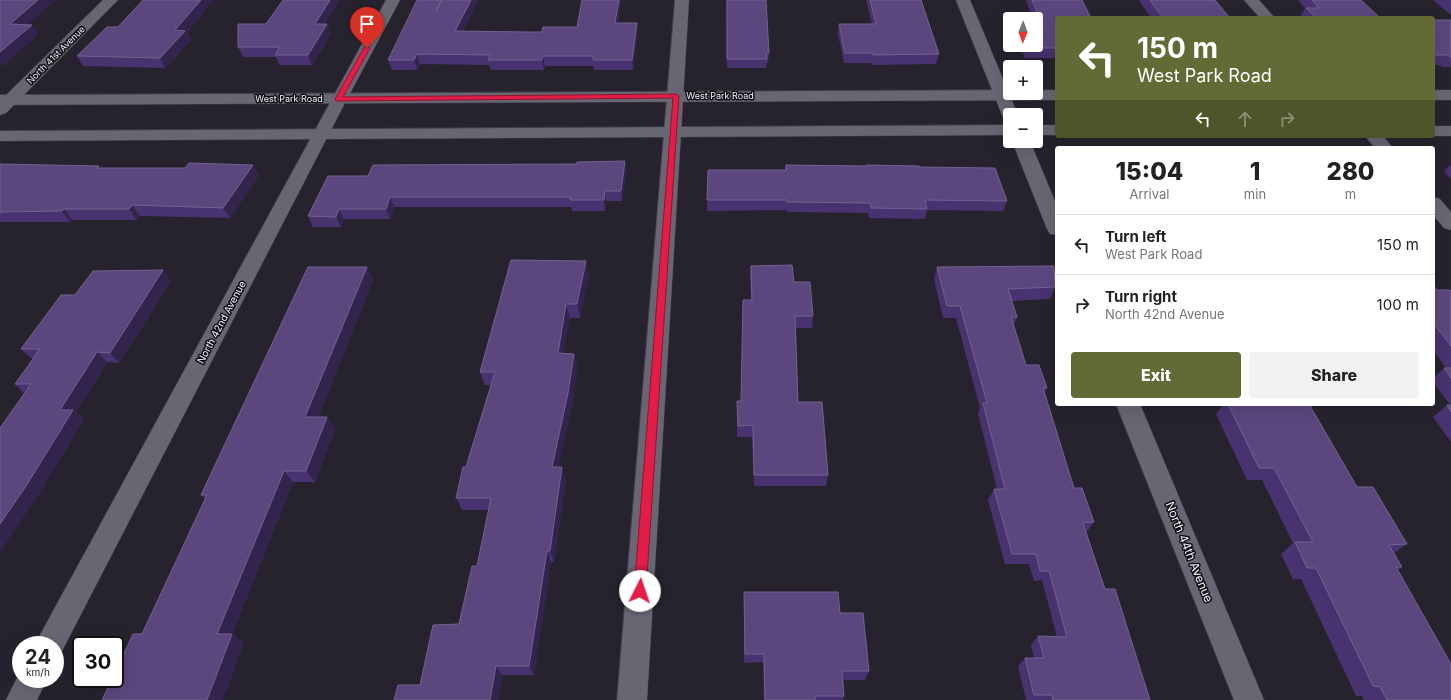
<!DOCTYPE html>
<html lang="en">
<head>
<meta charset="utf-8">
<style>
  body { margin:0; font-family:Inter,sans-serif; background:#f2f2f2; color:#222; height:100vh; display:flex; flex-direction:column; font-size:15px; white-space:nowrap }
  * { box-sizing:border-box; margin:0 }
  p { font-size:13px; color:#767676 }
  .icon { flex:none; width:22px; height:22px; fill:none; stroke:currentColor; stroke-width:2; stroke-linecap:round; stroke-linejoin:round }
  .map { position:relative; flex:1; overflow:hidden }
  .sheet { position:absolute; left:1055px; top:146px; width:380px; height:260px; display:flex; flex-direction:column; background:#fff; border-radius:4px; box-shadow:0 4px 16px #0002 }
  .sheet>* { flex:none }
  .top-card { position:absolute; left:1055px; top:16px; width:380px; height:122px; border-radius:4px; box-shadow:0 4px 16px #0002; background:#636a35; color:#fff; overflow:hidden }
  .needle { width:26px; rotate:181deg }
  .buttons { position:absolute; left:1003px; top:12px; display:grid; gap:8px }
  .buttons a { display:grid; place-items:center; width:40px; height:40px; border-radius:4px; background:#fff; box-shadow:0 4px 16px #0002; font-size:20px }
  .speed { position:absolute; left:12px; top:636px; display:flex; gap:8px; font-size:20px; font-weight:700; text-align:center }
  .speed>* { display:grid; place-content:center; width:52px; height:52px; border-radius:50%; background:#fff; box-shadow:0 4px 16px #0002; line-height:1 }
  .speed small { font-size:10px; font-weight:400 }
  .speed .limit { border:2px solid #111; border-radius:6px; background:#fff; color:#111 }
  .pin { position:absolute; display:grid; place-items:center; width:34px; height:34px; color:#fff; margin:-41px -17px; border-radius:50% 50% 50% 0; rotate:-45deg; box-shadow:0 0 4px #0007 }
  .pin .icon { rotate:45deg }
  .me { position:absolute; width:44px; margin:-22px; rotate:4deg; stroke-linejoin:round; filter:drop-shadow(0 0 3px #0008) }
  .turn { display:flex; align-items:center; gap:14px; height:84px; padding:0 16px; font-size:18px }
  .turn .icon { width:52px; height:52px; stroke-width:2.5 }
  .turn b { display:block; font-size:28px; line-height:34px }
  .lanes { display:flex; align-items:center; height:38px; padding:0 16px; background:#0003; justify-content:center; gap:20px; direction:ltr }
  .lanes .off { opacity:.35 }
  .eta { display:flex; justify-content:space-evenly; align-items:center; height:68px; text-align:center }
  .eta b { font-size:24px; font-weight:800; line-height:28px }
  .primary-button { display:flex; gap:8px; margin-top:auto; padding:8px 16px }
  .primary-button a { flex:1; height:46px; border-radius:4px; background:#636a35; color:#fff; font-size:16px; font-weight:800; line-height:46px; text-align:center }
  .primary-button a+a { background:#f2f2f2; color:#222 }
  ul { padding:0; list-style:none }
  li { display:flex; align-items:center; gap:12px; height:60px; padding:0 16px; border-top:1px solid #e0e0e0 }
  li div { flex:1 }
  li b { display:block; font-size:15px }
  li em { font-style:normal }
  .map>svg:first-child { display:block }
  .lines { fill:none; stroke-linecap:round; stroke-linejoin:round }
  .street-casing { stroke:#423f48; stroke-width:1 }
  .secondary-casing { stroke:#423f48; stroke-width:1 }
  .street { fill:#696674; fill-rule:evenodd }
  .secondary { fill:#696674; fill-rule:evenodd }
  .wall { fill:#48326f }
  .shaded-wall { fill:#33244e }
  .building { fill:#5b477e; stroke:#736291 }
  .route { fill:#e11d48; stroke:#92132f }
  .labels { text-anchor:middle; stroke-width:3; stroke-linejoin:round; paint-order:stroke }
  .far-street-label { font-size:9px; fill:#f5f3fb; stroke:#0e0d12 }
  .street-label { font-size:10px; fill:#f5f3fb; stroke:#0e0d12 }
  .near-street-label { font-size:12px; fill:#f5f3fb; stroke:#0e0d12 }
</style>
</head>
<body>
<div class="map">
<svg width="1451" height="700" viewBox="0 0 1451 700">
  <rect width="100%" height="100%" fill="#26232e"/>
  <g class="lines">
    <g class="street-casing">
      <g id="street">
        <path d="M103,0H118L6,113L0,115V101Z"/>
        <path d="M386,0H400L347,99L60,655L55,657V645H36L40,635Z"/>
        <path d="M675,0H689L647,700H617Z"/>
        <path d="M956,0H970L1018,115H1010V120L1004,119L1002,115Z"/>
        <path d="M1244,0H1259L1275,18H1260Z"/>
        <path d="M1365,136H1383L1393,148H1375Z"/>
        <path d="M1012,141H1030L1057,206V235L1050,234L1047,229Z"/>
        <path d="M1433,197L1440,199L1451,212V230L1444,228L1433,215Z"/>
        <path d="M1116,404H1140L1264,700H1234Z"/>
        <path d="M21,670V679H47L37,700H6Z"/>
      </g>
    </g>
    <g class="secondary-casing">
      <g id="secondary">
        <path d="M1010,90V93H1036V90H1057V100L0,105V95Z"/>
        <rect x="1433" y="90" width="18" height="10"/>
        <path d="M1010,125V135L0,141V131Z"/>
        <rect x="1036" y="125" width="21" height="10"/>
        <rect x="1433" y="126" width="18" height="10"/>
      </g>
    </g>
    <use href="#street" class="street"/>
    <use href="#secondary" class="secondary"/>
  </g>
  <g class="wall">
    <path d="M143,0H213L187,33L191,40L165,68L83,66L77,56L118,27Z"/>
    <path d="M283,0H340L325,24L331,34L312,65H280L276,57H243L238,47L266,24Z"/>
    <path d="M442,0H478L463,31L527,32H542L577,27L582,0H621L618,23L638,33L633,70H594L593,66H545L544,70H491L489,65L420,64L417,70H392L388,60L441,2Z"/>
    <path d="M726,0L769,53L768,63L767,62L766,68H727Z"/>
    <path d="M866,0H921L939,54L936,64L872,65L871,63H844L838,34L839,24H872Z"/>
    <path d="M1026,0H1082L1057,18V58H1025L1019,45H1036V19H1033Z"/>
    <path d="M1139,0H1215L1230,18H1151Z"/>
    <path d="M1298,0H1361L1380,18H1301L1300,17L1305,8Z"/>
    <path d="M1433,0H1451V15Z"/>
    <path d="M1433,20H1451V67H1442L1440,65H1433Z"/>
    <path d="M0,164L101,168H185L253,165L259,175L230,218L140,216L137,220H72L70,222H0Z"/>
    <path d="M1451,164V179L1444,171Z"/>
    <path d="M786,165L866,166V165L919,167L1007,201L1003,211L927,210L925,219L869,218L868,213L787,212L786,210L707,211V200L785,170Z"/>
    <path d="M626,172L622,201H606L605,211H572L571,207H394L390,219H344L341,227H313L308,216L368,176Z"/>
    <path d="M751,266L794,282L813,316L812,328H796L798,402L828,475L826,486H754L752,437H737V401H741L751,300L750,278Z"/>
    <path d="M367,267L373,280L318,417L335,429L315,482H293L232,634L244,643L142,634L205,499L201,495Z"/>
    <path d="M937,267L1055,287L1050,299L1012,301L1017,317L1014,325L1026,365L1047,388L1044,394L1074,488L1094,522L1086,533L1105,589L1150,700H1026L1018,666L1025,658H1034L1031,645L1038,636L1057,637L1042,580L1034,581L1029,564H1005L988,500L994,489H997L978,414L980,408L956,318H943L934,279Z"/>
    <path d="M589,275L580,318H570L563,353L574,354L577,367L572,406L558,467L566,479L554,562H551L534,675H502L498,700H394L420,685L459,624L477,566L489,510H462L456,498L491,385H485L480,372Z"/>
    <path d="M171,281L119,363L107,362L76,412L84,419L38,495L24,393L15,384L33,359H32L21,349L75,295Z"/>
    <path d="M1433,285L1437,290L1451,292V442L1433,417L1447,405H1450L1433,382V378L1444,368H1446L1433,350Z"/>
    <path d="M1224,404H1309L1357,487L1407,544L1394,553L1402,567L1398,570L1451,700H1364L1362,696H1356L1301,579H1293L1281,554L1293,543L1262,480H1247L1216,414Z"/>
    <path d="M744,592L840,613L869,671L865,680H843L844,696L843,700H764L763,662L744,663Z"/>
  </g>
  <g class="shaded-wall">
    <path d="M38,0H56L17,34L10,24Z"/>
    <path d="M201,0H213L187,33L191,40L165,68L160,58L175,30Z"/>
    <path d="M330,0H340L319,34L315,24Z"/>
    <path d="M471,0H478L458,41L455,31Z"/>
    <path d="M619,0H621L616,33L615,23Z"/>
    <path d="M637,23L638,33L633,70L632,60Z"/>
    <path d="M327,24L331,34L312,65L308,55Z"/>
    <path d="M32,25L39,34L2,67L0,64V52Z"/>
    <path d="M417,54L420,64L417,70L414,60Z"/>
    <path d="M543,56L545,66L544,70L542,60Z"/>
    <path d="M625,161L626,172L622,201L621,191Z"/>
    <path d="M253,165L259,175L230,218L223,208Z"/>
    <path d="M605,191L606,201L605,211L604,200Z"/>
    <path d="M390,197L394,207L390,219L386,209Z"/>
    <path d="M132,205L140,216L137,220L129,209Z"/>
    <path d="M64,209L72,220L70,222L62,211Z"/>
    <path d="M339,209L344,219L341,227L336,217Z"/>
    <path d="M586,261L589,275L580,318L577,304Z"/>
    <path d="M367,267L373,280L313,429L305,417Z"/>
    <path d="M163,270L171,281L119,363L110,353Z"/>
    <path d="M0,289L2,291L0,294Z"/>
    <path d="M566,304L570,318L561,367L558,353Z"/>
    <path d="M97,352L107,362L76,412L84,419L38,495L0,552V524L60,410Z"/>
    <path d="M574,354L577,367L572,406L556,479L552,467Z"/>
    <path d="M327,417L335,429L315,482L306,471Z"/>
    <path d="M562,467L566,479L554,562L550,551Z"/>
    <path d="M284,471L293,482L229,643L217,634Z"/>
    <path d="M547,551L551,562L534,675L529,666Z"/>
    <path d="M232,634L244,643L223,700H207Z"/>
    <path d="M496,666L502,675L498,700H490Z"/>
  </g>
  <g class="building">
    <path d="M0,0H38L10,24L32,25L0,52Z"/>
    <path d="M143,0H201L175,30L185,31L160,58L77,56L107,27H118Z"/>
    <path d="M283,0H330L315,24H327L308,55H275L280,47H238V24H266Z"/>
    <path d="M417,0H439L441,1L436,11L442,0H471L455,31L527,32H542L543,27H577L582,0H619L615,23H637L632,60H593V56H543L542,60H488L490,55L417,54L414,60H388Z"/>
    <path d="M727,0H766L769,53H766L767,59H727Z"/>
    <path d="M870,0H921L939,54L873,55V53H845L839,24H876Z"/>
    <path d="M1032,0H1082L1091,18H1057V48H1028L1026,45H1036V24H1042Z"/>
    <path d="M1150,0H1215L1230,18H1163Z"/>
    <path d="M1312,0H1361L1380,18H1316L1306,8H1319Z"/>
    <path d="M1433,20H1451V57H1450L1448,55H1433Z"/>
    <path d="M625,161L621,191H605L604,200H570V197H390L386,209H339L336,217L308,216L328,176H368L373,165L577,164V162Z"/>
    <path d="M189,163L253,165L223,208L132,205L129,209H64L62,211L0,212V164L99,166L97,168H185Z"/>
    <path d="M786,165L866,166V165L919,166V167L995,168L1007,201L925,200L927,209L871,208L870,203L787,202V200H707L708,170H786Z"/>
    <path d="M511,260L586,261L577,304H566L558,353L574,354L568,393L552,467H562L550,551H547L529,666H496L490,700H394L398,685H420L433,625L459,624L472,566H477L491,498H456L463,467H466L495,372H480Z"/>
    <path d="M792,265L794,282H810L813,316H795L798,402H822L828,475H754L753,425L738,426L737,401H741L743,300H752L751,266Z"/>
    <path d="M1054,266L1055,287L1008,289L1017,317H1011L1026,365H1039L1047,388H1043L1074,488H1082L1094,522L1083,523L1105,589H1115L1150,700H1053L1052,695H1034L1025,658H1044L1038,636L1067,637L1049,571H1040L1036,554H1012L994,489H1005L983,403H987L960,306H947L937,267Z"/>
    <path d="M308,267H367L305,417H327L306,471H284L217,634H232L207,700H102L112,679H115V673L133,634H142L207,495H201Z"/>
    <path d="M163,270L110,353L97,352L60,410H73L26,486L0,524V428L31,384H15L40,349H21L61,295H75L93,271Z"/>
    <path d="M1433,285L1437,290H1450L1451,292V346L1433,323Z"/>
    <path d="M1444,368H1451V378Z"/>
    <path d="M1228,404H1309L1357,487H1373L1407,544L1389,545L1402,567H1396L1451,664V700H1387L1380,687L1373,686L1316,568H1307L1295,542H1313L1274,468H1259Z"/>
    <path d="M1447,405H1451V412Z"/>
    <path d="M744,592H838L840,613H863L869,671H842L844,696H815V700H765L764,654H745Z"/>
  </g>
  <path class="route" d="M365,46L370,48L343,97L676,94L679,96L646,591L644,595L640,596L636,595L634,591L673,98L336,101L335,99Z"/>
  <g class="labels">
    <g class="far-street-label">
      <text transform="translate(56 55) rotate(-45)" y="3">North 41st Avenue</text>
      <text x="720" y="99">West Park Road</text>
      <text x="289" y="102">West Park Road</text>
    </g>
    <g class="street-label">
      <text transform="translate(221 322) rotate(-62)" y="4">North 42nd Avenue</text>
    </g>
    <g class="near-street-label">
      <text transform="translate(1189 552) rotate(68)" y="4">North 44th Avenue</text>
    </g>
  </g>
</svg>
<div class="buttons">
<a><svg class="needle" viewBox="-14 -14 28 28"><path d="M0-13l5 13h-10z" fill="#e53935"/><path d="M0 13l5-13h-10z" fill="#767676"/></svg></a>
<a>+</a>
<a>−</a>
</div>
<div class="speed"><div>24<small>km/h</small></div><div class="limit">30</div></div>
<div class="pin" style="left:367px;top:48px;background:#d93025"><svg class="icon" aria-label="arrive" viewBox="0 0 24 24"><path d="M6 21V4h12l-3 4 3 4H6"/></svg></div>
<svg class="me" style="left:640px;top:591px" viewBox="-20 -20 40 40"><circle r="19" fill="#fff"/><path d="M0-13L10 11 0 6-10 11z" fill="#e11d48"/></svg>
<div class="top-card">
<div class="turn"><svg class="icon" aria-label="left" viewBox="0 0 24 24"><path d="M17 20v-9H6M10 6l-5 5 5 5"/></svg><div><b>150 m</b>West Park Road</div></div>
<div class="lanes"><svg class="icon" aria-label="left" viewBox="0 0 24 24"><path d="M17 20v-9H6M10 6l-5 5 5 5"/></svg><svg class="icon off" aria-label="ahead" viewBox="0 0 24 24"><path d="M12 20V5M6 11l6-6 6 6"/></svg><svg class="icon off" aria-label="right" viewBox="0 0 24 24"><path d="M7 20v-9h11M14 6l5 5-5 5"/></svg></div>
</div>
<section class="sheet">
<div class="eta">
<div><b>15:04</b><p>Arrival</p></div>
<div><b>1</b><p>min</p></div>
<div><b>280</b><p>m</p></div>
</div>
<ul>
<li><svg class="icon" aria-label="left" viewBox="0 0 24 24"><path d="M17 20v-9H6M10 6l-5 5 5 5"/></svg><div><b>Turn left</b><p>West Park Road</p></div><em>150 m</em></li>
<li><svg class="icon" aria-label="right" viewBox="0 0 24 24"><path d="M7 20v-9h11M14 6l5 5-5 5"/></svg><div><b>Turn right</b><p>North 42nd Avenue</p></div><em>100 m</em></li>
</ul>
<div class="primary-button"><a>Exit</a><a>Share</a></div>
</section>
</div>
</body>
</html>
